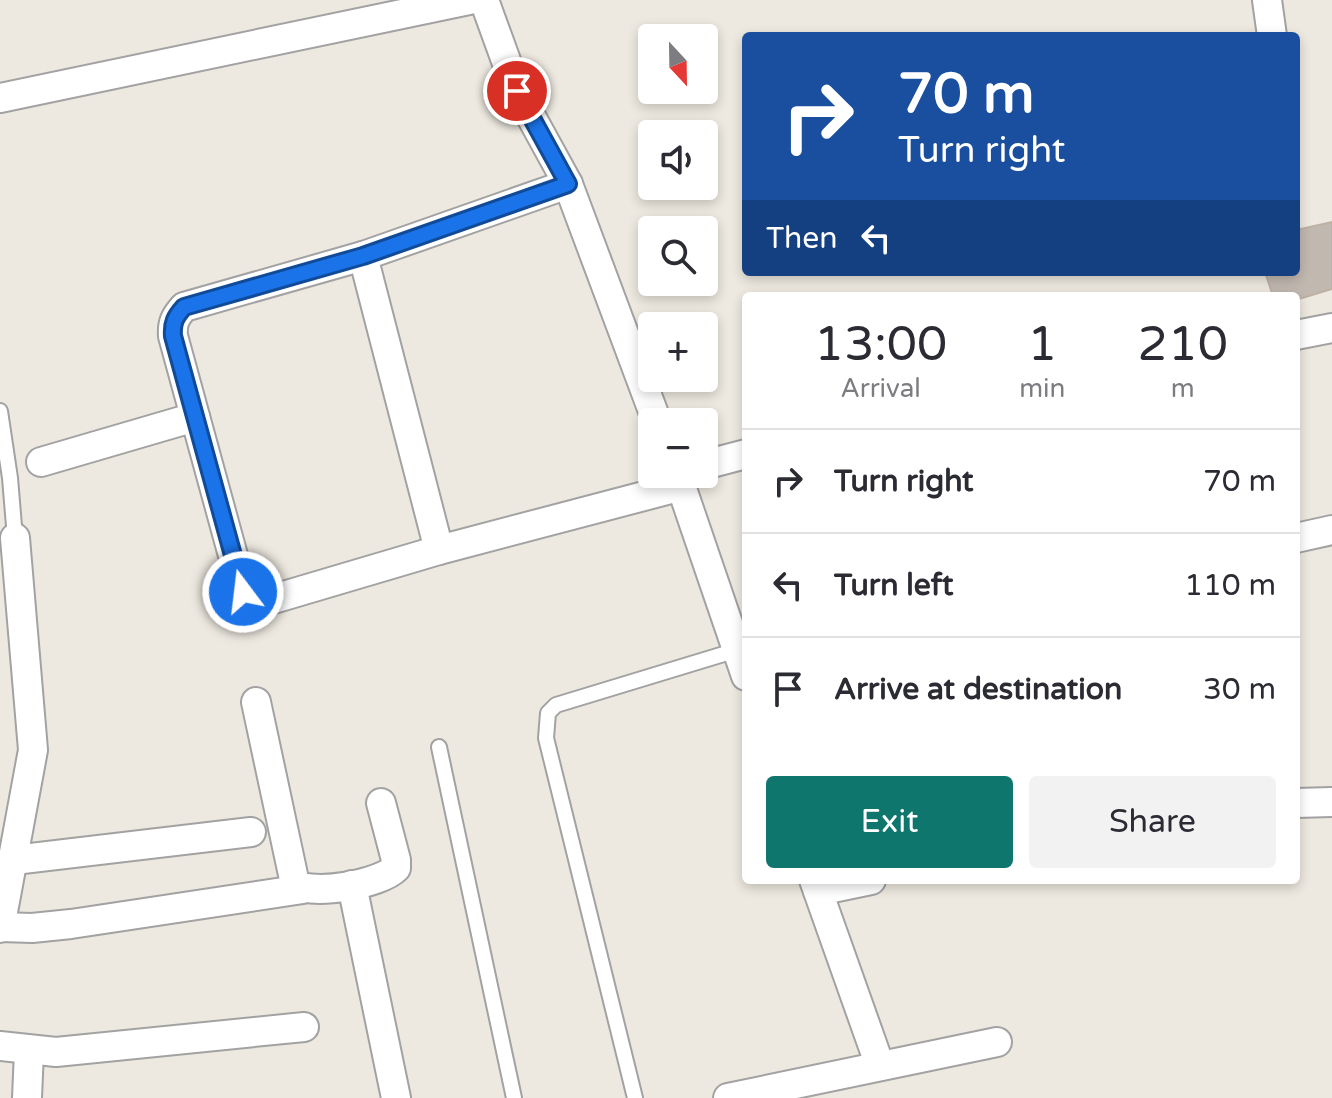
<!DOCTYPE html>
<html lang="en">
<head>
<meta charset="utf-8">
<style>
  body { margin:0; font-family:"Varela Round",sans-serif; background:#f2f2f3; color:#2b2b33; height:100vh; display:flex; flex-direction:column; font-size:30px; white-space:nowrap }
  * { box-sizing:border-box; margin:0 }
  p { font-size:26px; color:#7c7c81 }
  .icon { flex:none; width:44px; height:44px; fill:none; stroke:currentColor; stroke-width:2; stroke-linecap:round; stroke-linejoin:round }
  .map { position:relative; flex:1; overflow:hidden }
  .details { position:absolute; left:742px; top:292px; width:558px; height:592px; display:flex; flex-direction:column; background:#fff; border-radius:8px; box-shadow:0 4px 12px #0003 }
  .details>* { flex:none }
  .guide { position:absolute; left:742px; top:32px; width:558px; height:244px; border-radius:8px; box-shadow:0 4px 12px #0003; background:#1a4fa0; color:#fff; overflow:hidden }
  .needle { width:52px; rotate:158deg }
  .tools { position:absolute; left:638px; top:24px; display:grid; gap:16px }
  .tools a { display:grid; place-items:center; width:80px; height:80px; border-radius:8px; background:#fff; box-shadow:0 4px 12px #0003; font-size:40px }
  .pin { position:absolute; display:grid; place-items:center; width:68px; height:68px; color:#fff; margin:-34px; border:4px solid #fff; border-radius:50%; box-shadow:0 2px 8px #0007 }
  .me { position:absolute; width:88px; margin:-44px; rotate:345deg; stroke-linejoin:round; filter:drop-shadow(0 0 6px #0008) }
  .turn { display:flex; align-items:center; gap:28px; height:168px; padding:0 24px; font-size:36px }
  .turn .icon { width:104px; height:104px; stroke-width:2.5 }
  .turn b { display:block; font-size:56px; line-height:68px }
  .then { display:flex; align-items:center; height:76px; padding:0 24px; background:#0003; gap:16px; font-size:30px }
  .eta { display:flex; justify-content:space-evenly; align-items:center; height:136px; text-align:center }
  .eta b { font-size:48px; font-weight:600; line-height:56px }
  .primary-button { display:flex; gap:16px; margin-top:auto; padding:16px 24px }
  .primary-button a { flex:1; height:92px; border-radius:8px; background:#0f766e; color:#fff; font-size:32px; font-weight:600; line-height:92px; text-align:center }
  .primary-button a+a { background:#f2f2f3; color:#2b2b33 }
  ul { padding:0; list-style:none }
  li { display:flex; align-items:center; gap:24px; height:104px; padding:0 24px; border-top:2px solid #e1e1e2 }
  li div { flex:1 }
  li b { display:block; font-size:30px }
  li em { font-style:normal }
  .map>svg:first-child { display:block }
  .building { fill:#c1b8b0; stroke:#beb1a3; stroke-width:2 }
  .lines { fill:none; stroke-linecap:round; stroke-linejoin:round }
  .lane-casing { stroke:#a2a2a2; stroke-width:18 }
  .street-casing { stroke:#a2a2a2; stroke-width:32 }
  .lane { stroke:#fff; stroke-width:14 }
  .street { stroke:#fff; stroke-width:28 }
  .route-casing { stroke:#114b97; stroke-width:20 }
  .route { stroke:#1a73e8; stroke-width:14 }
</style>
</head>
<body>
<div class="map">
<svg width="1332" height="1098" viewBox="0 0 1332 1098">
  <rect width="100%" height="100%" fill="#ede9e0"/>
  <path class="building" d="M1332,222V289L1296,300V296H1273L1265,272H1296V230Z"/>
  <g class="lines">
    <g class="lane-casing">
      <g id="lane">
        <path d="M0,411L10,478L15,538"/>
        <path d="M439,747L514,1098"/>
        <path d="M635,1098L546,738L548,713L556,705L737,650"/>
      </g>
    </g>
    <g class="street-casing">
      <g id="street">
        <path d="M484,0L517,91L568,184L657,422"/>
        <path d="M1267,0L1272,36"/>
        <path d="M0,98L469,0"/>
        <path d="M568,184L363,256L184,307C175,317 172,323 173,336L243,592L259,600H270L439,550L682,486"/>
        <path d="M363,256L439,550"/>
        <path d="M1296,335L1332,328"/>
        <path d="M41,462L195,417"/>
        <path d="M704,465L746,454"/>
        <path d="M677,474L746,676"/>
        <path d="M1296,538L1332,530"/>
        <path d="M256,702L295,884C314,896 380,884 396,868V860L381,803"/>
        <path d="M1296,803L1332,802"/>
        <path d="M14,860L251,832"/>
        <path d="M814,880L880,1066"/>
        <path d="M352,885L396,1098"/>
        <path d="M818,891L871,880"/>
        <path d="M0,927L32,928L71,924L303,889"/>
        <path d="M0,928L33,750L15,538"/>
        <path d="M0,1046L56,1052L304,1027"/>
        <path d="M27,1098L29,1051"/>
        <path d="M728,1098L997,1042"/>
      </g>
    </g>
    <use href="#lane" class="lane"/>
    <use href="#street" class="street"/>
  </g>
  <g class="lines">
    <g class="route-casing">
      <path id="route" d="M243,592L173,336C172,323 175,317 184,307L363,256L568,184L517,91"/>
    </g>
    <use href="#route" class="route"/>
  </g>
</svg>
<div class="tools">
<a><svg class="needle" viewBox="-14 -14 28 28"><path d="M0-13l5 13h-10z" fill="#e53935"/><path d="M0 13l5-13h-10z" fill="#7c7c81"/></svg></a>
<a><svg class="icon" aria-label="sound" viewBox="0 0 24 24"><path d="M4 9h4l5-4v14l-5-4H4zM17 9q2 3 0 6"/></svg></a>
<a><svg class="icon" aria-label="search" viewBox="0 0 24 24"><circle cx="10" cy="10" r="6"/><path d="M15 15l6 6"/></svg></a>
<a>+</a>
<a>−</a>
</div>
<div class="pin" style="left:517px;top:91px;background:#d93025"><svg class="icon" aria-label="arrive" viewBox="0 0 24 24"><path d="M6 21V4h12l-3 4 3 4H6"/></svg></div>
<svg class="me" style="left:243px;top:592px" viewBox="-20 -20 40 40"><circle r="17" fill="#1a73e8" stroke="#fff" stroke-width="3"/><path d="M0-11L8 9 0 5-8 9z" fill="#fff"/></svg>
<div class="guide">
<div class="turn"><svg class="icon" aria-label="right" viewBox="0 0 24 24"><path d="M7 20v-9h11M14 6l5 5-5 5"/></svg><div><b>70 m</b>Turn right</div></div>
<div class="then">Then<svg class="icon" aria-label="left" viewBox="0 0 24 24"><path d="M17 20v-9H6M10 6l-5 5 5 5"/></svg></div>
</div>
<section class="details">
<div class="eta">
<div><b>13:00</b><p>Arrival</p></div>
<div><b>1</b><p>min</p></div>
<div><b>210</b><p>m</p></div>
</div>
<ul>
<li><svg class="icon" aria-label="right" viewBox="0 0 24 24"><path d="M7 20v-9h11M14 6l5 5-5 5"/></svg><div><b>Turn right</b></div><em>70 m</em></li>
<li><svg class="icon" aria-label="left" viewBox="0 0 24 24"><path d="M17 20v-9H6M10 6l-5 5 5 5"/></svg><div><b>Turn left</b></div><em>110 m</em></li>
<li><svg class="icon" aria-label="arrive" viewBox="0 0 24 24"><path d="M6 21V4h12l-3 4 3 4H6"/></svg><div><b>Arrive at destination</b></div><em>30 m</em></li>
</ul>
<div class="primary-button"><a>Exit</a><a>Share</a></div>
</section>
</div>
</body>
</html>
